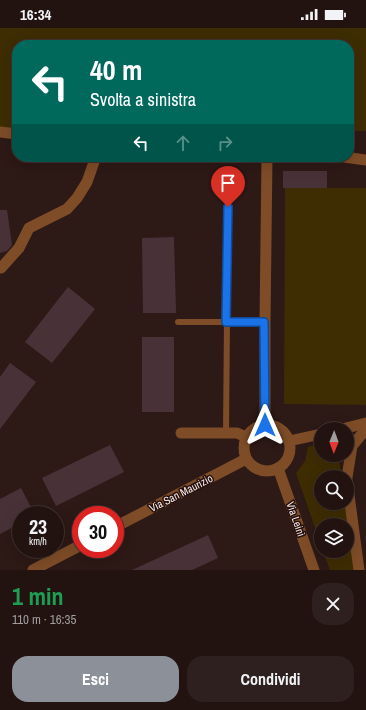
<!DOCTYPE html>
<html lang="it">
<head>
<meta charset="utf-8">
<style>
  body { margin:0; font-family:"Archivo Narrow",sans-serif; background:#2e201e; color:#f1f3f6; height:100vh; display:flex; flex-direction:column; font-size:15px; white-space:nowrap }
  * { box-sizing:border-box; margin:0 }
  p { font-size:13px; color:#a29e9f }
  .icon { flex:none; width:22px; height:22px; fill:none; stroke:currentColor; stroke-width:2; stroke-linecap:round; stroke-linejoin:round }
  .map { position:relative; height:542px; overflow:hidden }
  .sheet { display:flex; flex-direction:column; background:#221310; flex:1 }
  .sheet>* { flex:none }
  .guide { position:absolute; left:12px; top:12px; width:342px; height:122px; border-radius:16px; box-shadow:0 4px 16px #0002,0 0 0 1px #3f3230; background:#00695c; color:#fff; overflow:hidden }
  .needle { width:26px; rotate:181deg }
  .buttons { position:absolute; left:314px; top:394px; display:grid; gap:8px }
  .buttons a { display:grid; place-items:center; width:40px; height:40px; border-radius:50%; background:#221310; box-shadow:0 4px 16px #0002,0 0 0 1px #3f3230; font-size:20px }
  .speed { position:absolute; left:12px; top:478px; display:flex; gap:8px; font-size:20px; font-weight:700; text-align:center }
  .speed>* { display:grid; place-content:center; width:52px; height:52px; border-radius:50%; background:#221310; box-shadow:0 4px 16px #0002,0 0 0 1px #3f3230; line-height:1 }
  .speed small { font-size:10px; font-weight:400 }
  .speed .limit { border:6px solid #d22; background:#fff; color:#111 }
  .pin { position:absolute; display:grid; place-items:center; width:34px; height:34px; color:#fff; margin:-41px -17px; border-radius:50% 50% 50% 0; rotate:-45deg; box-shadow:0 0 4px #0007 }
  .pin .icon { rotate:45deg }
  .me { position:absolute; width:44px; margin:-22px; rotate:0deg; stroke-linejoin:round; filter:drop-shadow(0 0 3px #0008) }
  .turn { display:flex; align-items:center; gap:14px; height:84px; padding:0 12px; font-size:18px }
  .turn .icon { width:52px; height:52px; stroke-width:2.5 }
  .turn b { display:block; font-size:28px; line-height:34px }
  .lanes { display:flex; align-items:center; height:38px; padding:0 12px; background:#0003; justify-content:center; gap:20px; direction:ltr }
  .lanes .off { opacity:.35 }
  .round { display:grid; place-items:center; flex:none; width:42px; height:42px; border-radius:16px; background:#2e201e }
  .headline { display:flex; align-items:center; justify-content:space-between; height:68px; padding:0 12px }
  h1 { font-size:24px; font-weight:800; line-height:30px; color:#1e9e55 }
  .button { display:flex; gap:8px; margin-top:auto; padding:8px 12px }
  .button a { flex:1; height:46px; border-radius:16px; background:#8c9099; color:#fff; font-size:16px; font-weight:800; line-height:46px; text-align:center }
  .button a+a { background:#2e201e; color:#f1f3f6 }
  .status { display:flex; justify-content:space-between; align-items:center; height:28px; padding:0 20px; background:#221310; direction:ltr }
  .status svg { height:11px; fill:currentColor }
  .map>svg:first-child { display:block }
  .green { fill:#3e2c03 }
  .building { fill:#483238 }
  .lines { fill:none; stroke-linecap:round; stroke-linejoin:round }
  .service { stroke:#7e4c27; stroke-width:6 }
  .minor { stroke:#7e4c27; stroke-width:11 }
  .route-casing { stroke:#114b97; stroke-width:10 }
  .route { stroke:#1a73e8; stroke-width:7 }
  .labels { text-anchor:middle; stroke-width:3; stroke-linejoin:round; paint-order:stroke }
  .street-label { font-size:11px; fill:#f9eae7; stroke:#230f0d }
</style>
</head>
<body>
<div class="status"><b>16:34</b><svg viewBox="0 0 49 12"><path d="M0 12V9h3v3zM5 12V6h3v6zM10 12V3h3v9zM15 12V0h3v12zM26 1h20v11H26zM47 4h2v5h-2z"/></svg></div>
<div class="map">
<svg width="366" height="542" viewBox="0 0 366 542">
  <rect width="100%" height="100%" fill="#2d1916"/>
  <g class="green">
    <path d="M0,0H366V103H349V17H17V106L0,104Z"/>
    <path d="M285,160H366V377L284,376Z"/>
    <path d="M321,415V427H341L339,432L342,449H321V475H347L359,542H330L323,523H347V497H321V517L296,445L305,433L308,419Z"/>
  </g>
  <g class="building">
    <rect x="283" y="143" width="44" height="17"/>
    <path d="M0,182H7L12,217L7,223L0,225Z"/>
    <path d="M174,209L176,285H143L142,210Z"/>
    <path d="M68,259L95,281L52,335L25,314Z"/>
    <rect x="142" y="309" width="32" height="75"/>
    <path d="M10,335L36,354L0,401V349Z"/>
    <path d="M110,417L124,444L56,478L42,450Z"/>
    <path d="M21,460L35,487H21V495L0,506V471Z"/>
    <path d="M208,507L218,530L192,542H132Z"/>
  </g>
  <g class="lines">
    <g class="service">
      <path d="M178,294H265"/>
      <path d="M226,405L228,179"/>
    </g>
    <g class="minor">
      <path d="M0,104L17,106"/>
      <path d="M344,129L366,132"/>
      <path d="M1,240L19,220L29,200L67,181L77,170L87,154L94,134V129"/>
      <circle cx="267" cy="420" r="23"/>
      <path d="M265,397V294L267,129"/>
      <path d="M342,401L366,395"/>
      <path d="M181,405H237L246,409"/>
      <path d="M289,413L321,406"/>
      <path d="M278,440L314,542"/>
      <path d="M347,449L352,418L366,401"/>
      <path d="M347,452L359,542"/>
      <path d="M115,499L246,431"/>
      <path d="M33,542L81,517"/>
    </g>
  </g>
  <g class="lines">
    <g class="route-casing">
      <path id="route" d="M228,179L226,294H264L265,397"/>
    </g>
    <use href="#route" class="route"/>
  </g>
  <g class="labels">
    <g class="street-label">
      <text transform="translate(181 465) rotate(-27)" y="4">Via San Maurizio</text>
      <text transform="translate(296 491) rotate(71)" y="4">Via Leinì</text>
    </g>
  </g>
</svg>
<div class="buttons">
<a><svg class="needle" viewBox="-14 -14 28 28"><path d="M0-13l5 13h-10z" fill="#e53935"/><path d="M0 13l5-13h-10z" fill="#a29e9f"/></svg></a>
<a><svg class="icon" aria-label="search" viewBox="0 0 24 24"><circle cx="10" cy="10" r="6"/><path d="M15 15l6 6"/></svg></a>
<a><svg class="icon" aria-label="layers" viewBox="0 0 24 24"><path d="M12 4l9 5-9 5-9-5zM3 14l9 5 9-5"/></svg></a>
</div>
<div class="speed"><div>23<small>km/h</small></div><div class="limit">30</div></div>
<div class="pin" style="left:228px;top:179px;background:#d93025"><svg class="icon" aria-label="arrive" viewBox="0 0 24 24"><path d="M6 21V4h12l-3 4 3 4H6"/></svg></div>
<svg class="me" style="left:265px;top:397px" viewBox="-20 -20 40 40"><path d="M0-17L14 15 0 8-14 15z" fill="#1a73e8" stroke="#fff" stroke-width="4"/></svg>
<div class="guide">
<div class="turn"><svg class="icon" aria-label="left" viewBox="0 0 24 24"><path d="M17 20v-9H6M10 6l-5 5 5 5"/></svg><div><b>40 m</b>Svolta a sinistra</div></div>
<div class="lanes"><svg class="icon" aria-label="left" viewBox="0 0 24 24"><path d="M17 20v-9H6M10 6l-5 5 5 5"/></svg><svg class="icon off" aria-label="ahead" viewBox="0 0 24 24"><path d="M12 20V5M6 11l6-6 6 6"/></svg><svg class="icon off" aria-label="right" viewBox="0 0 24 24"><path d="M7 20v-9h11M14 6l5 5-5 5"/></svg></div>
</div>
</div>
<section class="sheet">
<div class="headline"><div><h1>1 min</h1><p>110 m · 16:35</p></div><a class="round"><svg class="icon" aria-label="close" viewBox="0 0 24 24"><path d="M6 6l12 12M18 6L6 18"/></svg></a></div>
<div class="button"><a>Esci</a><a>Condividi</a></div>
</section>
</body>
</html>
